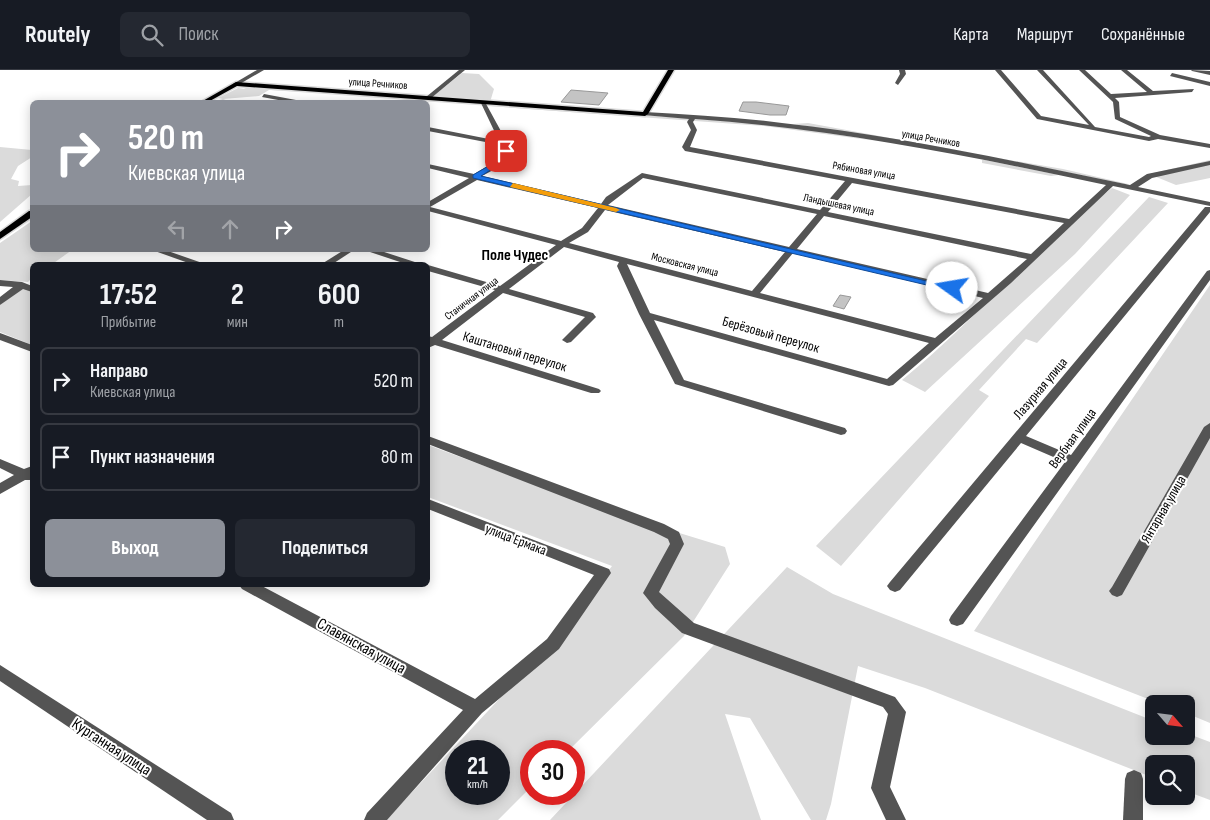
<!DOCTYPE html>
<html lang="ru">
<head>
<meta charset="utf-8">
<style>
  body { margin:0; font-family:"Sofia Sans Condensed",sans-serif; background:#242831; color:#f1f3f6; height:100vh; display:flex; flex-direction:column; font-size:19px; white-space:nowrap }
  * { box-sizing:border-box; margin:0 }
  p { font-size:16px; color:#9ea1a6 }
  .icon { flex:none; width:28px; height:28px; fill:none; stroke:currentColor; stroke-width:2; stroke-linecap:round; stroke-linejoin:round }
  .map { position:relative; flex:1; overflow:hidden }
  .side { position:absolute; left:30px; top:192px; width:400px; height:325px; display:flex; flex-direction:column; background:#171b24; border-radius:8px; box-shadow:0 2px 12px #0003 }
  .side>* { flex:none }
  .top-card { position:absolute; left:30px; top:30px; width:400px; height:152px; border-radius:8px; box-shadow:0 2px 12px #0003; background:#8c9099; color:#fff; overflow:hidden }
  .needle { width:32px; rotate:118deg }
  .buttons { position:absolute; left:1145px; top:625px; display:grid; gap:10px }
  .buttons a { display:grid; place-items:center; width:50px; height:50px; border-radius:8px; background:#171b24; box-shadow:0 2px 12px #0003; font-size:25px }
  .speed { position:absolute; left:445px; top:670px; display:flex; gap:10px; font-size:25px; font-weight:700; text-align:center }
  .speed>* { display:grid; place-content:center; width:65px; height:65px; border-radius:50%; background:#171b24; box-shadow:0 2px 12px #0003; line-height:1 }
  .speed small { font-size:12px; font-weight:400 }
  .speed .limit { border:8px solid #d22; background:#fff; color:#111 }
  .pin { position:absolute; display:grid; place-items:center; width:42px; height:42px; color:#fff; margin:-21px; border-radius:10px; box-shadow:0 2px 8px #0006 }
  .me { position:absolute; width:55px; margin:-28px; rotate:283deg; stroke-linejoin:round; filter:drop-shadow(0 0 4px #0008) }
  .turn { display:flex; align-items:center; gap:18px; height:105px; padding:0 15px; font-size:22px }
  .turn .icon { width:65px; height:65px; stroke-width:2.5 }
  .turn b { display:block; font-size:35px; line-height:42px }
  .lanes { display:flex; align-items:center; height:48px; padding:0 15px; background:#0003; justify-content:center; gap:25px; direction:ltr }
  .lanes .off { opacity:.35 }
  .eta { display:flex; justify-content:space-evenly; align-items:center; height:85px; text-align:center }
  .eta b { font-size:30px; font-weight:700; line-height:35px }
  .button { display:flex; gap:10px; margin-top:auto; padding:10px 15px }
  .button a { flex:1; height:58px; border-radius:8px; background:#8c9099; color:#fff; font-size:20px; font-weight:700; line-height:58px; text-align:center }
  .button a+a { background:#242831; color:#f1f3f6 }
  ul { padding:0; list-style:none }
  li { display:flex; align-items:center; gap:15px; height:68px; margin:0 10px 8px; padding:0 5px; border:2px solid #363941; border-radius:8px }
  li div { flex:1 }
  li b { display:block; font-size:19px }
  li em { font-style:normal }
  header { display:flex; align-items:center; gap:30px; box-sizing:border-box; height:70px; padding:0 25px; background:#171b24; border-bottom:1px solid #363941 }
  header strong { font-size:24px }
  nav { display:flex; gap:28px; margin-inline-start:auto; font-size:18px }
  .search { width:350px; height:45px; background:#242831; display:flex; align-items:center; gap:12px; box-sizing:border-box; padding:0 18px; border-radius:8px; color:#9ea1a6; font-size:19px }
  .map>svg:first-child { display:block }
  .green { fill:#dbdbdb; fill-rule:evenodd }
  .building { fill:#c4c4c4; stroke:#989898 }
  .lines { fill:none; stroke-linecap:round; stroke-linejoin:round }
  .major-casing { stroke:#dbdbdb; stroke-width:3 }
  .minor { fill:#545454; fill-rule:evenodd }
  .major { fill:#000; fill-rule:evenodd }
  .route { fill:#1a73e8; stroke:#114b97 }
  .slow { fill:#f59e0b }
  .labels { text-anchor:middle; stroke-width:4; stroke-linejoin:round; paint-order:stroke }
  .far-street-label { font-size:11px; fill:#000; stroke:#fff }
  .street-label { font-size:14px; fill:#000; stroke:#fff }
  .far-district-label { font-size:16px; font-weight:bold; fill:#000; stroke:#fff }
  .near-street-label { font-size:16px; fill:#000; stroke:#fff }
</style>
</head>
<body>
<header>
<strong>Routely</strong>
<div class="search"><svg class="icon" aria-label="search" viewBox="0 0 24 24"><circle cx="10" cy="10" r="6"/><path d="M15 15l6 6"/></svg>Поиск</div>
<nav><a>Карта</a><a>Маршрут</a><a>Сохранённые</a></nav>
</header>
<div class="map">
<svg width="1210" height="750" viewBox="0 0 1210 750">
  <rect width="100%" height="100%" fill="#fff"/>
  <g class="green">
    <path d="M462,3L479,4L494,19L490,32L431,28Z"/>
    <path d="M249,16L327,22L328,23L269,20L259,26L223,29L226,30L212,32L223,29L218,28L238,18L246,19L244,18Z"/>
    <path d="M491,34L780,55L877,71L764,56L488,36Z"/>
    <path d="M808,53L973,83L793,54Z"/>
    <path d="M0,77L32,80V87L18,96L11,109L19,111L18,116L32,115V124L0,152Z"/>
    <path d="M992,87L1063,99L1128,114H1124Z"/>
    <path d="M982,90H985L1059,105L1051,106L982,93Z"/>
    <path d="M1210,90V108L1176,115L1149,104Z"/>
    <path d="M1112,118L1130,125L1075,184L925,322L902,310C976,250 1037,176 1112,118Z"/>
    <path d="M1149,127L1168,133L1037,273L1026,269L979,320L989,326L841,496L816,476Z"/>
    <path d="M32,151V180H72L51,195H32V208L28,212L0,210V173Z"/>
    <path d="M1210,215V653L1186,643V634H1161L974,561Z"/>
    <path d="M22,217L32,222V275L0,262V235Z"/>
    <path d="M428,375L598,438L725,477L730,494L684,566L568,681H531V717L498,750H386L561,563L612,496L428,427ZM456,681H499V724H456Z"/>
    <path d="M787,497L833,524L1154,651V666H1186V663L1210,672V730L1186,721V694H1154V708L925,618L858,596L831,734L826,750H811L750,648L725,644L761,750H550Z"/>
  </g>
  <g class="building">
    <path d="M571,20L608,23L599,35L561,32Z"/>
    <path d="M743,32H756L789,36L786,45H770L739,41Z"/>
    <path d="M840,225L851,227L844,239L833,236Z"/>
  </g>
  <g class="lines">
    <g class="major-casing">
      <g id="major">
        <path d="M668,0H674L648,44L645,46L237,16L208,32H201L236,12L643,42Z"/>
        <path d="M29,141H32V147L0,169V162Z"/>
      </g>
    </g>
    <g class="minor">
      <path d="M257,0H264L238,15L233,14Z"/>
      <path d="M459,0H465L430,29H426V27Z"/>
      <path d="M899,0H905L906,4L898,15L895,13L900,4Z"/>
      <path d="M995,0H1001L1041,46L1089,55L1037,0H1043L1095,57L1149,67L1151,66L1115,49L1113,32L1079,0H1085L1111,24L1147,22L1121,0H1127L1153,21L1194,19L1192,22L1115,28L1119,32L1120,47L1160,65L1210,74V78L1158,69L1149,71L1037,49Z"/>
      <path d="M1191,0L1210,1V5L1192,1Z"/>
      <path d="M1172,3L1210,12V16L1170,6Z"/>
      <path d="M264,24L296,30L299,32H289L262,27Z"/>
      <path d="M480,31L485,32L508,74L509,85L497,98L482,106L601,134L606,127L642,103L820,140L845,111L685,81L682,77L691,60L687,52L689,49L643,45L645,42C691,45 736,47 782,53C899,66 1014,91 1130,115L1147,104L1210,91V95L1152,108L1138,117L1210,132V136L1113,116L1011,213L893,315L889,316L654,250L684,310L845,358L847,361L845,364L841,365L675,314L639,244L617,196L619,192L564,177L509,219L593,243L596,247L571,272L567,273L562,270L585,247L503,223L442,270L599,319L601,321L599,323H591L435,275L428,278V266L432,267L495,220L428,201V195L500,216L556,175L428,141V132L469,108L428,98V94L474,104L491,94L501,85V75L428,61V57L499,71ZM695,49C834,59 970,86 1106,115L1069,149L690,77L697,60L693,52ZM643,108L817,144L789,177L608,135ZM477,110L598,138L582,158L561,171L430,137ZM852,113L1064,153L1031,184L828,142ZM605,140L785,182L752,221L569,173L588,162ZM824,146L1027,189L988,223L797,179ZM793,183L983,228L935,268L760,223ZM627,194L929,273L887,309L650,243Z"/>
      <path d="M1205,137H1210V142L1026,366L1071,385L1207,201L1210,200V210L963,554L957,556L951,554L949,550L951,546L1065,392L1021,373L900,520L895,522L890,520L887,516L890,512Z"/>
      <path d="M152,180H165L208,195H194Z"/>
      <path d="M344,180H354L331,195H320Z"/>
      <path d="M364,180H378L424,195H409Z"/>
      <path d="M0,210L22,212L32,216V222L23,219L0,235V227L13,217L0,216Z"/>
      <path d="M0,263L32,275V282L0,270Z"/>
      <path d="M1210,353V368L1122,525L1117,527L1112,525L1109,521L1112,517L1204,357Z"/>
      <path d="M428,366L664,454L679,462L684,474L659,522L694,553L895,627L906,642L890,717L906,750H886L871,718L888,644L883,637L682,563L655,538L643,523L670,474L668,469L654,462L428,374Z"/>
      <path d="M0,389L24,399L32,396V410H25L0,424V413L14,405L0,398Z"/>
      <path d="M428,429L609,499L611,503L559,579L482,643L387,750H364L367,743L463,640L242,519L239,515H260L475,629L547,569L594,505L428,439Z"/>
      <path d="M0,595L231,743L234,750H207L0,611Z"/>
      <path d="M1134,700L1141,703L1143,709V750H1123L1125,709L1127,703Z"/>
    </g>
    <use href="#major" class="major"/>
  </g>
  <path class="route" d="M504,80L509,81L502,93L481,106L956,218L952,221L473,108V105L497,91Z"/>
  <path class="slow" d="M513,113L616,138L620,140L616,142L510,117Z"/>
  <g class="labels">
    <g class="far-street-label">
      <text transform="translate(378 13) rotate(4)" y="4">улица Речников</text>
      <text transform="translate(931 68) rotate(10)" y="4">улица Речников</text>
      <text transform="translate(864 100) rotate(10)" y="4">Рябиновая улица</text>
      <text transform="translate(839 134) rotate(12)" y="4">Ландышевая улица</text>
      <text transform="translate(685 194) rotate(14)" y="4">Московская улица</text>
      <text transform="translate(471 228) rotate(-37)" y="4">Станичная улица</text>
    </g>
    <g class="street-label">
      <text transform="translate(771 264) rotate(16)" y="5">Берёзовый переулок</text>
      <text transform="translate(515 281) rotate(17)" y="5">Каштановый переулок</text>
      <text transform="translate(1040 318) rotate(-50)" y="5">Лазурная улица</text>
      <text transform="translate(1072 368) rotate(-54)" y="5">Вербная улица</text>
      <text transform="translate(1163 439) rotate(-60)" y="5">Янтарная улица</text>
      <text transform="translate(516 469) rotate(21)" y="5">улица Ермака</text>
    </g>
    <g class="far-district-label">
      <text x="515" y="190">Поле Чудес</text>
    </g>
    <g class="near-street-label">
      <text transform="translate(362 575) rotate(29)" y="6">Славянская улица</text>
      <text transform="translate(112 676) rotate(33)" y="6">Курганная улица</text>
    </g>
  </g>
</svg>
<div class="buttons">
<a><svg class="needle" viewBox="-14 -14 28 28"><path d="M0-13l5 13h-10z" fill="#e53935"/><path d="M0 13l5-13h-10z" fill="#9ea1a6"/></svg></a>
<a><svg class="icon" aria-label="search" viewBox="0 0 24 24"><circle cx="10" cy="10" r="6"/><path d="M15 15l6 6"/></svg></a>
</div>
<div class="speed"><div>21<small>km/h</small></div><div class="limit">30</div></div>
<div class="pin" style="left:506px;top:81px;background:#d93025"><svg class="icon" aria-label="arrive" viewBox="0 0 24 24"><path d="M6 21V4h12l-3 4 3 4H6"/></svg></div>
<svg class="me" style="left:952px;top:218px" viewBox="-20 -20 40 40"><circle r="19" fill="#fff"/><path d="M0-13L10 11 0 6-10 11z" fill="#1a73e8"/></svg>
<div class="top-card">
<div class="turn"><svg class="icon" aria-label="right" viewBox="0 0 24 24"><path d="M7 20v-9h11M14 6l5 5-5 5"/></svg><div><b>520 m</b>Киевская улица</div></div>
<div class="lanes"><svg class="icon off" aria-label="left" viewBox="0 0 24 24"><path d="M17 20v-9H6M10 6l-5 5 5 5"/></svg><svg class="icon off" aria-label="ahead" viewBox="0 0 24 24"><path d="M12 20V5M6 11l6-6 6 6"/></svg><svg class="icon" aria-label="right" viewBox="0 0 24 24"><path d="M7 20v-9h11M14 6l5 5-5 5"/></svg></div>
</div>
<section class="side">
<div class="eta">
<div><b>17:52</b><p>Прибытие</p></div>
<div><b>2</b><p>мин</p></div>
<div><b>600</b><p>m</p></div>
</div>
<ul>
<li><svg class="icon" aria-label="right" viewBox="0 0 24 24"><path d="M7 20v-9h11M14 6l5 5-5 5"/></svg><div><b>Направо</b><p>Киевская улица</p></div><em>520 m</em></li>
<li><svg class="icon" aria-label="arrive" viewBox="0 0 24 24"><path d="M6 21V4h12l-3 4 3 4H6"/></svg><div><b>Пункт назначения</b></div><em>80 m</em></li>
</ul>
<div class="button"><a>Выход</a><a>Поделиться</a></div>
</section>
</div>
</body>
</html>
